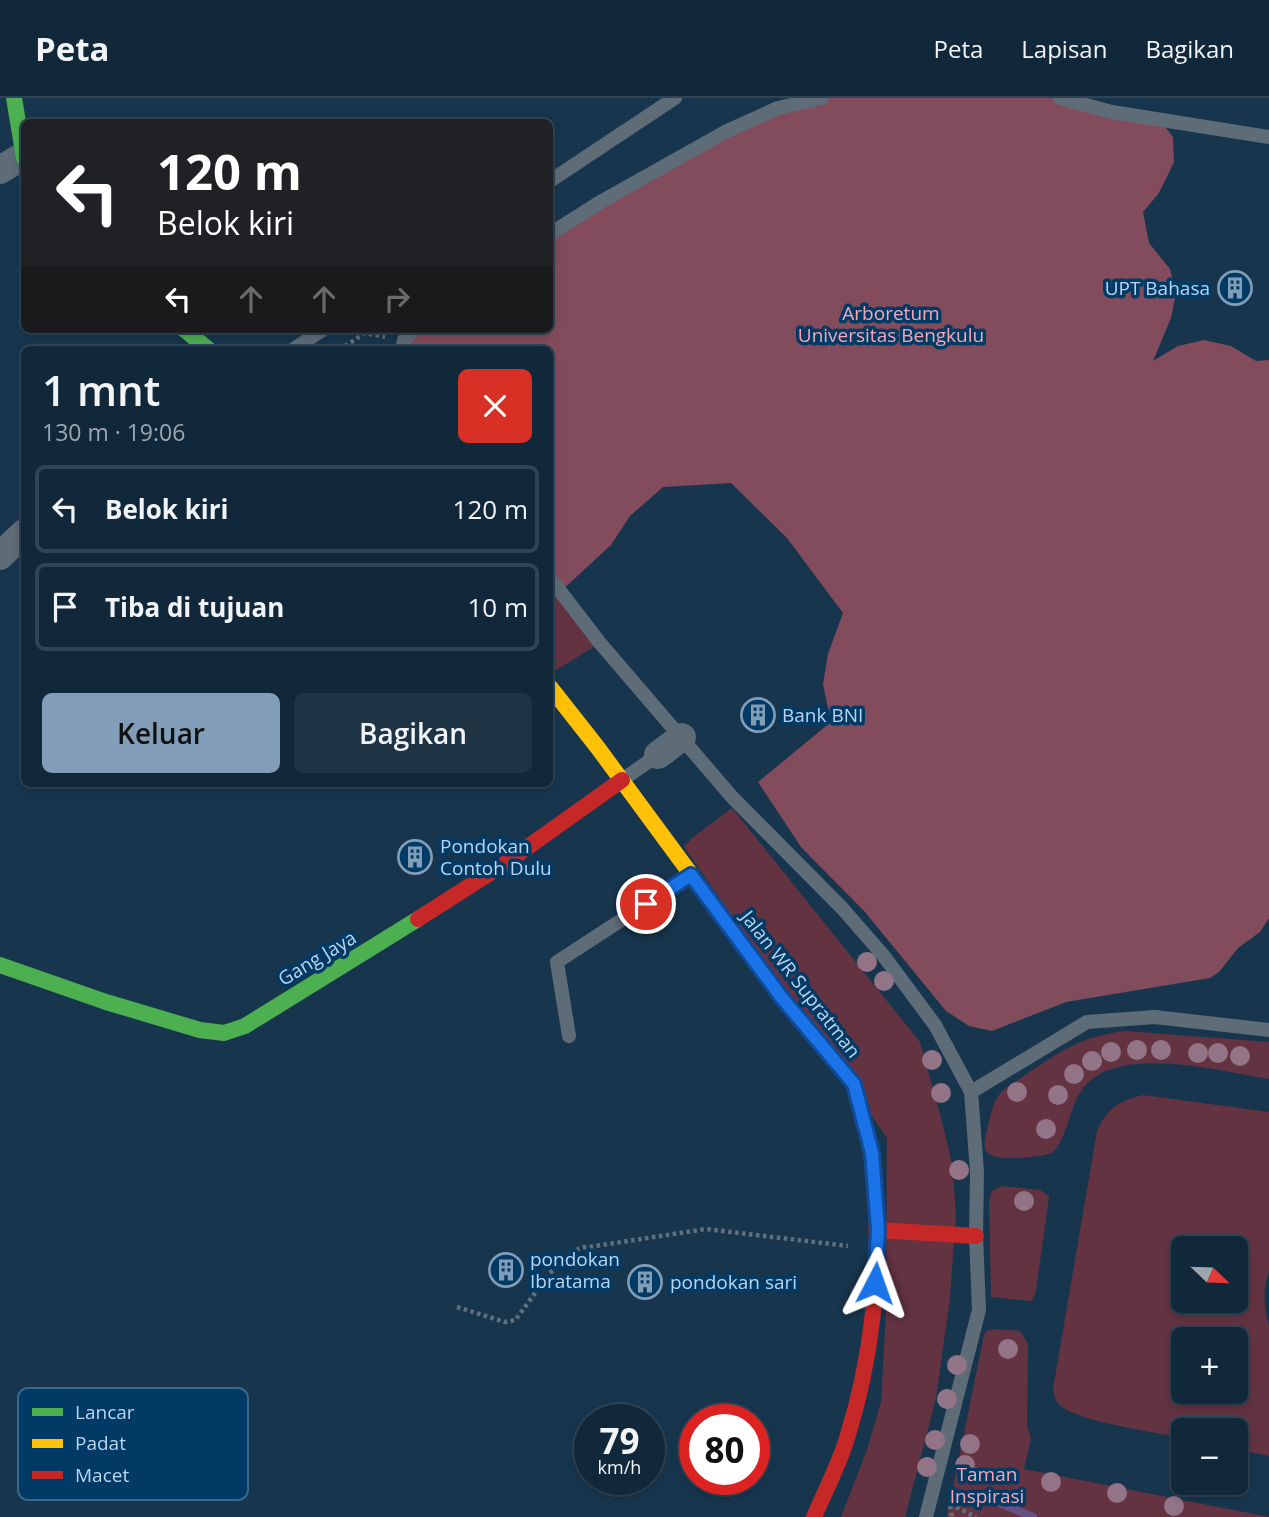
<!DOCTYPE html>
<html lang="id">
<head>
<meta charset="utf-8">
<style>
  body { margin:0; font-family:"Open Sans",sans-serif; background:#1e3445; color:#f1f3f6; height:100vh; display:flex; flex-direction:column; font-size:26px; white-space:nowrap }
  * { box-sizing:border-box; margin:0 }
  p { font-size:23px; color:#9ca6af }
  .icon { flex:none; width:38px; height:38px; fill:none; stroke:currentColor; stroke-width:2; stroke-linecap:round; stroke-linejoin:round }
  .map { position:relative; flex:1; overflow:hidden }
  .panel { position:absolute; left:21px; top:248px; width:532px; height:441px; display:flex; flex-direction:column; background:#11283a; border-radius:10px; box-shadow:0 4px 10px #0003,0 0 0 2px #304454 }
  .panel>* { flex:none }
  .hud { position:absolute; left:21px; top:21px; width:532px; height:214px; border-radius:10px; box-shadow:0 4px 10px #0003,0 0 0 2px #304454; background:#202124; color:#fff; overflow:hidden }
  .needle { width:46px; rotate:113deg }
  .tools { position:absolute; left:1171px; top:1138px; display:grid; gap:14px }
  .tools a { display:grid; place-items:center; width:77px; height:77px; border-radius:10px; background:#11283a; box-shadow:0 4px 10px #0003,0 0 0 2px #304454; font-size:35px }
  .speed { position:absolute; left:574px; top:1306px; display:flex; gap:14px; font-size:35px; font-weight:700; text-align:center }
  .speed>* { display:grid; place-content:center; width:91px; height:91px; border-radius:50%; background:#11283a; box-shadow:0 4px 10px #0003,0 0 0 2px #304454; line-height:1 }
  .speed small { font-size:18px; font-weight:400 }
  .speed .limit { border:10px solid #d22; background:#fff; color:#111 }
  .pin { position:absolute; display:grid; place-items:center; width:60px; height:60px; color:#fff; margin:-30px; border:4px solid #fff; border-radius:50%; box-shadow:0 2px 7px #0007 }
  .me { position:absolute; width:77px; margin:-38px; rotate:4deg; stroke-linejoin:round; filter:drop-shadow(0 0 5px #0008) }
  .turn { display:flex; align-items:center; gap:24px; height:147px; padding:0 21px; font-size:32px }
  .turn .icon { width:91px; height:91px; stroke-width:2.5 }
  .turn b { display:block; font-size:49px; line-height:60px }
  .lanes { display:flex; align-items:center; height:66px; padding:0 21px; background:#0003; justify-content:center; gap:35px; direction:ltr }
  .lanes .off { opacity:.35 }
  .round { display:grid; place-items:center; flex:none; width:74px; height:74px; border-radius:10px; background:#1e3445 }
  .summary { display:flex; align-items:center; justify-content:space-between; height:119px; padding:0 21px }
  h1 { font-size:42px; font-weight:600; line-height:52px }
  .cta { display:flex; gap:14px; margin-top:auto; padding:14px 21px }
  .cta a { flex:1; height:80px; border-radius:10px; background:#819db7; color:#111; font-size:28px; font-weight:600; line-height:80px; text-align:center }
  .cta a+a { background:#1e3445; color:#f1f3f6 }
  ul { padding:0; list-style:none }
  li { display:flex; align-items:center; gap:21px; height:88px; margin:0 14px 10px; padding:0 7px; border:4px solid #304454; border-radius:10px }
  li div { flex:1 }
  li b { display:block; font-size:26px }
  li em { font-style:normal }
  header { display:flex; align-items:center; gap:42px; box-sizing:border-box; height:98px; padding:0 35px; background:#11283a; border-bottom:2px solid #304454 }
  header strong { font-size:33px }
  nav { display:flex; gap:38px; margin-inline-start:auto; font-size:24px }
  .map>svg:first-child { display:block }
  .green { fill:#633342; fill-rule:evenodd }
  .forest { fill:#834c5c }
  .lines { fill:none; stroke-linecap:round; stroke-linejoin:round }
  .stream { stroke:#685085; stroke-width:8 }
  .path { stroke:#61707c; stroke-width:4.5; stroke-dasharray:3.5 3.5; stroke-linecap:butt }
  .lane { stroke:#5e6c78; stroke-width:14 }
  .street { stroke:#5e6c78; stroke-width:28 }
  .fast { stroke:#4caf50; stroke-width:16 }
  .slow { stroke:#ffc107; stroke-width:16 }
  .jam { stroke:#c62828; stroke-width:16 }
  .tree { fill:#937487 }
  .route-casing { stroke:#114b97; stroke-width:18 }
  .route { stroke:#1a73e8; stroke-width:12 }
  .labels { text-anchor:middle; stroke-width:7; stroke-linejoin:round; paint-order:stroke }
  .poi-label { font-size:19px; fill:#bad5ef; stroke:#003a65; text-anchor:start }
  .park-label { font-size:19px; fill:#f8a6b5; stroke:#003a65 }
  .street-label { font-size:19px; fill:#bad5ef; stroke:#003a65 }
  .key { fill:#003a65; stroke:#38688e; stroke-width:2 }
  .key-label { font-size:19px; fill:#bad5ef }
</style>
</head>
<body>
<header>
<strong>Peta</strong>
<nav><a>Peta</a><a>Lapisan</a><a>Bagikan</a></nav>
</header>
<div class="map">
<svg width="1269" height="1419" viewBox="0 0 1269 1419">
  <rect width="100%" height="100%" fill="#17364e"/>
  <g class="green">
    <path d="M550,486L600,545L555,573L550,566Z"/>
    <path d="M732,710L920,944L943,1027L952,1066L956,1116L950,1200L936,1300L905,1419H841L867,1352L881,1304L886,1216L887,1040L684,749L692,740Z"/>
    <path d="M1125,933L1269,944V981C1222,974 1115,944 1082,992C1069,1009 1067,1042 1052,1055C1041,1059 992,1065 986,1053C982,1046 987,1035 988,1027C991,1017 992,1006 999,997C1005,989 1016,984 1024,978C1059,954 1082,938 1125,933Z"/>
    <path d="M1143,997L1269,1014V1173C1262,1192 1264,1209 1269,1228V1358L1236,1351V1332H1183V1340C1157,1334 1076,1324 1059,1306C1055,1302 1054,1297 1053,1291L1097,1033C1108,1009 1118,1004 1143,997ZM1183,1150H1236V1202H1183ZM1183,1241H1236V1293H1183Z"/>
    <path d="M1001,1088L1040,1092L1049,1098L1036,1193L1033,1201L1030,1203L991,1199L989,1102L992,1093Z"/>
    <path d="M996,1231L1020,1233L1028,1246L1027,1329L1031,1340L1024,1371L1269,1419H947L984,1237L986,1233Z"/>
  </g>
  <path class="forest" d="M822,0H1060L1159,21L1173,39L1174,64L1159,95L1143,114L1149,145L1170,171L1176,195L1171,220L1153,263L1178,248L1204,242L1231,248L1256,263L1269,262V820L1260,834L1238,850L1219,874L1210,880L1066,904L992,933L969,928L946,913L865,814L801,749L758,684L831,624L823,586L828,556L843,515L787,440L731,385L663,389L630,418L611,447L560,494L550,480V252H402L415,231H550V136L725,34Z"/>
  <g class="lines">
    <path class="stream" d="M1002,1406L1033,1419"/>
    <g class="path">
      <path d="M339,252L365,235L385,239"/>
      <path d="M457,1209L505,1224L515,1222C532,1202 563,1147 589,1149L706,1131L848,1148"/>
      <path d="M950,1406L976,1419"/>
      <path d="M950,1408L952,1419"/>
    </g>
    <g class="lane">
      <path d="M1060,0L1112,14L1269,39"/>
      <path d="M550,83L675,0"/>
      <path d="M550,136L602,103L725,34L778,10L822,0"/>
      <path d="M292,252L324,231"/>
      <path d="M402,252L404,242L415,231"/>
      <path d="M550,480L600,545L732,699L842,810L883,857L935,927L971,994L977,1074L976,1138L979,1212L926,1419"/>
      <path d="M622,682L658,657"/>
      <path d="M569,938L557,864L689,778"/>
      <path d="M971,994L1087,924L1155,919L1269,932"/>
    </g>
    <g class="street">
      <path d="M0,72L23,58"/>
      <path d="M0,458L24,435"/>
      <path d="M658,657L682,639"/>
    </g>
    <g class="fast">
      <path d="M14,0L24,60"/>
      <path d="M184,231L209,252"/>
      <path d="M0,867L106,904L200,932L224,935L245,928L418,821"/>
    </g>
    <path class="slow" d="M550,589L598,650L782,900L854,986L872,1055L875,1093"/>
    <g class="jam">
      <path d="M418,821L504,766L622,682"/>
      <path d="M878,1132L976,1138"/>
      <path d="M814,1419C825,1393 839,1367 847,1340C872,1261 881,1175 875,1093"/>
    </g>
  </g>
  <g class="tree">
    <circle cx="867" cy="864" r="10"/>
    <circle cx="884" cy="883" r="10"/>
    <circle cx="1137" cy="952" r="10"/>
    <circle cx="1161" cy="952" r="10"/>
    <circle cx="1111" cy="954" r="10"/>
    <circle cx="1198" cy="955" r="10"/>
    <circle cx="1218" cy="955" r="10"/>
    <circle cx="1240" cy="958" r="10"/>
    <circle cx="932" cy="962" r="10"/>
    <circle cx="1092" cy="963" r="10"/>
    <circle cx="1074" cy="976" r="10"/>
    <circle cx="1017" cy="994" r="10"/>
    <circle cx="941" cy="995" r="10"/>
    <circle cx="1058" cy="997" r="10"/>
    <circle cx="1046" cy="1031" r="10"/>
    <circle cx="959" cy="1072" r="10"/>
    <circle cx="1024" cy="1103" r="10"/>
    <circle cx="1008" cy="1251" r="10"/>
    <circle cx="957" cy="1267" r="10"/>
    <circle cx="947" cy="1301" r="10"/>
    <circle cx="935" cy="1342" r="10"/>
    <circle cx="970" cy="1346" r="10"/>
    <circle cx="965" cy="1367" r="10"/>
    <circle cx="927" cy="1369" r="10"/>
    <circle cx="1051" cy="1384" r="10"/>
    <circle cx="1117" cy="1395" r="10"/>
    <circle cx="1174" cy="1408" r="10"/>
  </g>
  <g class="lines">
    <g class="route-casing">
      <path id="route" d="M646,806L691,777L782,900L854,986L872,1055L878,1132L875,1185"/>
    </g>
    <use href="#route" class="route"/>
  </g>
  <defs>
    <g id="building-ring" transform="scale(1.75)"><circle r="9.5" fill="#003a65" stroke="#819db7" stroke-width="1.5"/><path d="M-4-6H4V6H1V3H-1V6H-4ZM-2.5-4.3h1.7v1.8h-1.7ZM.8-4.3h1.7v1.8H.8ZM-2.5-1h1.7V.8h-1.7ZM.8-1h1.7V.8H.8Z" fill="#819db7"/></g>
  </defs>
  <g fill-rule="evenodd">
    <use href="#building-ring" x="1235" y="190"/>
    <use href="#building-ring" x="758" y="617"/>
    <use href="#building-ring" x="415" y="759"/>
    <use href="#building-ring" x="506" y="1172"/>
    <use href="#building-ring" x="645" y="1184"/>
  </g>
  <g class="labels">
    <g class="poi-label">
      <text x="1210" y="197" text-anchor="end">UPT Bahasa</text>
      <text x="782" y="624">Bank BNI</text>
      <text x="440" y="755">Pondokan<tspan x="440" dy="22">Contoh Dulu</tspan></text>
      <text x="530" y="1168">pondokan<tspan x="530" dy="22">Ibratama</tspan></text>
      <text x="670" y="1191">pondokan sari</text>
    </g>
    <g class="park-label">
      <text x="891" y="222">Arboretum<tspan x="891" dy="22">Universitas Bengkulu</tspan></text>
      <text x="987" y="1383">Taman<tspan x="987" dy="22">Inspirasi</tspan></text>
    </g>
    <g class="street-label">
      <text transform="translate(317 860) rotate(-31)" y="7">Gang Jaya</text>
      <text transform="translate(801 886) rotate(52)" y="7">Jalan WR Supratman</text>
    </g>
  </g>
  <rect x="18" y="1290" width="230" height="112" rx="10" class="key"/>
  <rect x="32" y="1310" width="31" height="8" fill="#4caf50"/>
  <rect x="32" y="1341" width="31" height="9" fill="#ffc107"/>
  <rect x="32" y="1373" width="31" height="8" fill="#c62828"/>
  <g class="key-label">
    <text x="75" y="1321">Lancar</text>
    <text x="75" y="1352">Padat</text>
    <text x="75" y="1384">Macet</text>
  </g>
</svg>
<div class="tools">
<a><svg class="needle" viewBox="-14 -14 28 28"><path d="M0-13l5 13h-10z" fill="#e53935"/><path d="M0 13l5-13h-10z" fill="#9ca6af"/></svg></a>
<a>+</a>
<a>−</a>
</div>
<div class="speed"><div>79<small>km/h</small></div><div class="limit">80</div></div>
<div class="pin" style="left:646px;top:806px;background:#d93025"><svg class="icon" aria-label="arrive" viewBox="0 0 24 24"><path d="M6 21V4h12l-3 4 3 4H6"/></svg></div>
<svg class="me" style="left:875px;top:1185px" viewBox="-20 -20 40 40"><path d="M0-17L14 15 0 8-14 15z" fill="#1a73e8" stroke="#fff" stroke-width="4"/></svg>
<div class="hud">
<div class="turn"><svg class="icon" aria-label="left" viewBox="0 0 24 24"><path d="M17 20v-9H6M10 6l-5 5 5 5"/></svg><div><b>120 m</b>Belok kiri</div></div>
<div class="lanes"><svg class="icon" aria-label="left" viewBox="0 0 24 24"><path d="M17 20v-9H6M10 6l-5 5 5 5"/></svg><svg class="icon off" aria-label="ahead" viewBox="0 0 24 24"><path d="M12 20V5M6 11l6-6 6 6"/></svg><svg class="icon off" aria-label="ahead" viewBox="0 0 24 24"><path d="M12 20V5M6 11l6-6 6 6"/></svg><svg class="icon off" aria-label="right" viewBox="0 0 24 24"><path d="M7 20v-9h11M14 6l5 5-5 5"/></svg></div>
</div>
<section class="panel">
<div class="summary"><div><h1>1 mnt</h1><p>130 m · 19:06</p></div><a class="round" style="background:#d93025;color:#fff"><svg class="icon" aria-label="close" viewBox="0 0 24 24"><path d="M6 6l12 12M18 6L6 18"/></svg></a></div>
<ul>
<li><svg class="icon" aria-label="left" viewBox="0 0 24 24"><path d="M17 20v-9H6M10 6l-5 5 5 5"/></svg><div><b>Belok kiri</b></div><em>120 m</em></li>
<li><svg class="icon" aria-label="arrive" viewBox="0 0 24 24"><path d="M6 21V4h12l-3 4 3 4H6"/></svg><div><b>Tiba di tujuan</b></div><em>10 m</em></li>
</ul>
<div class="cta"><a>Keluar</a><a>Bagikan</a></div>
</section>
</div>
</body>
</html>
